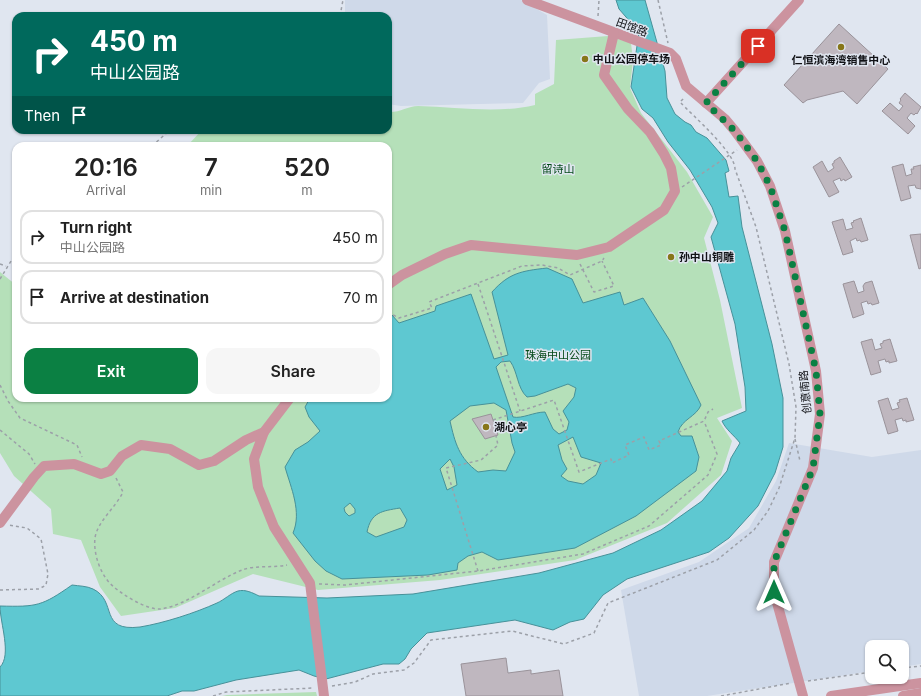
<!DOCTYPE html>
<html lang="en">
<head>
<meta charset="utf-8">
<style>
  body { margin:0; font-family:Inter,"Noto Sans SC",sans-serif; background:#f6f6f6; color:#222; height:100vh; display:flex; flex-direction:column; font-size:15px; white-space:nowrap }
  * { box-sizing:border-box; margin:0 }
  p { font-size:13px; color:#767676 }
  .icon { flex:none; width:22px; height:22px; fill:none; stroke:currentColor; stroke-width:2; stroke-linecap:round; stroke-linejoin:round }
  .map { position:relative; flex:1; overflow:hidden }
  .panel { position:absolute; left:12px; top:142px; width:380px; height:260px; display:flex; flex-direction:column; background:#fff; border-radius:12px; box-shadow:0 1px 3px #0004 }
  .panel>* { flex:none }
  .hud { position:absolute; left:12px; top:12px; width:380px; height:122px; border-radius:12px; box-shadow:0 1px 3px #0004; background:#00695c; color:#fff; overflow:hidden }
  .tools { position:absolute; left:865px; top:640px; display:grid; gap:8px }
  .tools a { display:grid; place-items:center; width:44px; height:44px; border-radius:8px; background:#fff; box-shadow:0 1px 3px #0004; font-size:20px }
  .pin { position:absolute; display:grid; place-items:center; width:34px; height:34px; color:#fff; margin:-17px; border-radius:8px; box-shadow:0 2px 6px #0006 }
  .me { position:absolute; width:44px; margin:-22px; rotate:0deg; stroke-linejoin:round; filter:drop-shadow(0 0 3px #0008) }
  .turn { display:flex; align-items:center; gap:14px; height:84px; padding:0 12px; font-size:18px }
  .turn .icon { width:52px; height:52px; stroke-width:2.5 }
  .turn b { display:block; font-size:28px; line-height:34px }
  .then { display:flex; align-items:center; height:38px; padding:0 12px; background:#0003; gap:8px; font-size:15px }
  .eta { display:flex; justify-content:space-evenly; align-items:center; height:68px; text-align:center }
  .eta b { font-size:24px; font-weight:600; line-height:28px }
  .primary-button { display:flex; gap:8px; margin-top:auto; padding:8px 12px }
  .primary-button a { flex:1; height:46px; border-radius:12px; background:#0b8043; color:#fff; font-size:16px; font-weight:600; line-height:46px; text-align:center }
  .primary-button a+a { background:#f6f6f6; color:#222 }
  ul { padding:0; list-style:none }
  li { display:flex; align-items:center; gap:12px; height:54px; margin:0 8px 6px; padding:0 4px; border:2px solid #e0e0e0; border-radius:12px }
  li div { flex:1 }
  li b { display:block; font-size:15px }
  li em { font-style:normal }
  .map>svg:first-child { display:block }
  .built { fill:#cfd9e9 }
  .green { fill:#b5e0b9 }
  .water { fill:#5ec8d1; stroke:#479199; fill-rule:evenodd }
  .building { fill:#bfb7bf; stroke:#9a939a }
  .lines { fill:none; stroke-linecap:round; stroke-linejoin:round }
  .path { stroke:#9ca0a8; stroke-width:1.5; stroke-dasharray:3 3; stroke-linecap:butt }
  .minor { stroke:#cc939f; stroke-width:10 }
  .route { stroke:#0b8043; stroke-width:7; stroke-dasharray:0 12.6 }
  .poi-dot { fill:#877619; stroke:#e0e6f0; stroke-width:1.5 }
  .labels { text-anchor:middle; stroke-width:3; stroke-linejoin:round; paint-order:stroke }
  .street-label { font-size:11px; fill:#111216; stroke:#e0e6f0 }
  .poi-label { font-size:11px; font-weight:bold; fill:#111216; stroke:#e0e6f0; text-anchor:start }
  .park-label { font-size:11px; fill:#034918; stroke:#e0e6f0 }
</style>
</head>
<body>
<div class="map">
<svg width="921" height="696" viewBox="0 0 921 696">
  <rect width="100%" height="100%" fill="#e0e6f0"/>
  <g class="built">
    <path d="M345,0H521L547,15L550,79L539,83L523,103L401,106L388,104V16H345Z"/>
    <path d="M789,443L872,457L921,450V664L902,667V647H872V671L707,696H639L621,590L699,562L749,528L776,481Z"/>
  </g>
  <g class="green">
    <path d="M608,36L631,43L633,60L630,88L641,113L687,172L713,217L704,238L720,300L742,408L717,418L732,441L721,475L667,523L575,560L440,580L318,590L253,574L175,608L121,616L100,587L81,540L53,534L51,509L14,476L0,453V272L16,285V398H388V146H187L202,130H388V112C399,113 408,106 418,106C457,107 497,114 535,105V94L554,84L556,40Z"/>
    <path d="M316,692L317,696H222L227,695Z"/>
  </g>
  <g class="water">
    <path d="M616,0H645L665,71L667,98L675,114L685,122L691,125L696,132L707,138L726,160L729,171L725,173L729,197L738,196L742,227L772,344L783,398V447L775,473L758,506L729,538L709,552L627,579L603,595L584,619L570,622L553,630L515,620L427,633L411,649L405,659L399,664H383L326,679L314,676L299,670L236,680L194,691H182L167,696H0V667C12,655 0,623 0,606C37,607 42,606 72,585C79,586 87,586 93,589C118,601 98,632 140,627C164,623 195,613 217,603C224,600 231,593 238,591C245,589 253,593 259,596L327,598L413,594L539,573L613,553L661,530L702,501L727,471L731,458L740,443C734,435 726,430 722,421L746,411L745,387L735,324L711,237L718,223L712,207L690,170L668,142L653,118L642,109L631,87L639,32L619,9Z"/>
    <path d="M547,268L572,279L583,303L620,292L624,305L643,298L670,341L701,405C696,417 682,419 678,432L681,436H692L699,457L696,471L636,516L594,538L575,548L498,560L482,552L468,556L458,563L457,570L428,575L342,579L326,571L315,561L293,533C302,512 291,488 285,467L295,450L308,442L320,431L309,417L305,407L310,398H388V379L391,376L388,366V325L390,322L388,317L392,315L399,323L435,311L436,306L471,294L494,359L508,355L492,292C509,273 521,271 547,268ZM510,361C518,372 517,388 527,397L535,396L568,384L576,388L574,397L563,411L569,422L567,430L559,434L553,429L545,412C534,412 522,419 513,417L496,367L501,362ZM494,403L506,410L512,443L515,452L506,471L493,470L478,472C459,458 455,443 450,421L470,406ZM573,437L581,457L601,463L596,475L583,484L568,481L561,476L567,469L562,460L558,445ZM450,459L454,467L457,485L447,490L440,469ZM350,503L355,509V513L349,516L345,512L344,508ZM400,508L407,520L404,527L376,537L367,532C371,512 382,511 400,508Z"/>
  </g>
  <g class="building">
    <path d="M839,24L888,69L857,104L843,91L807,100L803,103L784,85Z"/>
    <path d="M905,93L921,107L917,114L916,113L914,115L911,113L907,118L915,126L908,134L882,111L890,103L899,111L903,106L899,103L901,100L900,99Z"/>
    <path d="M840,157L852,177L845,181L844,179L841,181L840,178L833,181L839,192L829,197L813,167L822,161L828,172L834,168L832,164L834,163V161Z"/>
    <path d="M903,164L906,176L912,174L911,169H914L913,167L921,165V189L916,188L915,185L908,186L911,198L901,201L892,167Z"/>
    <path d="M861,218L868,240L861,242L860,240L857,241L856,238L850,241L853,252L843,255L832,222L843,219L846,230L853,228L851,223L854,222L853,221Z"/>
    <path d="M921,234V268L919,269L910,235Z"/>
    <path d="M854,281L858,293L864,291L863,286L865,283L872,281L879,303L872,305L871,303L868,304L867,301L861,303L864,314L853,318L843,284Z"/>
    <path d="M872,339L875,350L882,348L880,344L883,343V341L890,339L897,361L889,363V361L886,362L885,359L878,361L881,372L871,375L861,342Z"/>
    <path d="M888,398L892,410L899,408L897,403L900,402L899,400L907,398L914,420L906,422V420L903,421L902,418L895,420L898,431L888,434L878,401Z"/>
    <path d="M491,414L498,435L485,439L472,419Z"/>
    <path d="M506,658L508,673L531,670V674L559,670L563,696H466L461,664Z"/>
  </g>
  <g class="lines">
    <g class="path">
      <path d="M658,0L668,43"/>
      <path d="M340,16L343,0"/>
      <path d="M598,16L599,0"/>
      <path d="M152,146L170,130"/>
      <path d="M682,187L737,150"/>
      <path d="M0,264L6,266"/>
      <path d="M580,264L594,292L614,286L602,261"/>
      <path d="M0,279L16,253"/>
      <path d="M478,284L520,411"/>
      <path d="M388,312L399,318L432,308L429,302L522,266L542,265L558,268L570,275L602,261L604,258"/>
      <path d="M0,385L8,401L20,418L77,445L82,457"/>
      <path d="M493,420L554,400L579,472L611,459L612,463L629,455L625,445L644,437L649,450L661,445L659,441L704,421L708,412L713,409"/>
      <path d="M0,430L29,454L35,464"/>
      <path d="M795,439L800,461"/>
      <path d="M116,478L123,492C116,507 97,522 95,538C93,554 101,577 114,587C123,595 147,610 160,609C187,606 216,580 242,570C254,565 273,568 287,565"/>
      <path d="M478,571L446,468L481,460L498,445L496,436"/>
      <path d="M319,584L345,585L478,571L583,554L649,526L708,475L717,454L704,421"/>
      <path d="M0,590L39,589L46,585L48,574L41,539L27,528L9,525"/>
      <path d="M902,668L921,666"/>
      <path d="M808,681L872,672"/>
      <path d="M332,686L355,682L373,674L404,670L414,663L431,640L512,631L564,644L594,633L608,603L717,560L754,530L768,511L779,488L795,438L796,407L789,364L756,227L735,169C735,152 693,116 680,102L685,97"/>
      <path d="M213,696L226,692L314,688"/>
      <path d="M721,696L791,683"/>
    </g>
    <g class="minor">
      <path d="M527,0L670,53L676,59L686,86L725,119L735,131L757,161L770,186L785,231L816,371L820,414L813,468L774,562V592L803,696"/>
      <path d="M706,103L799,0"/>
      <path d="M388,285L402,275L445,254L471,245L577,255L609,247L664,210L675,191L671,168L664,154L650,132L628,109L604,75L614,33"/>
      <path d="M264,432L254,459L258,487L274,527L310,583L324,696"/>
      <path d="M0,523L34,477L44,466L74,464L101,474L110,471L122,456L141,445L170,449L199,465L214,461L246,440L264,432L290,398"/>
      <path d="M831,696L921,683"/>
      <path d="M903,696L921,693"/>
    </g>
  </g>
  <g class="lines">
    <path class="route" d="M758,46L706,103L735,131L757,161L770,186L785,231L816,371L820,414L813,468L774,562V592"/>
  </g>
  <g class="poi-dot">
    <circle cx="841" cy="47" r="4"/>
    <circle cx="585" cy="59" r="4"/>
    <circle cx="671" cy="257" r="4"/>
    <circle cx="486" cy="427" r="4"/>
  </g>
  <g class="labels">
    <g class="street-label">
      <text transform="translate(632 27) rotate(20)" y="4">田馆路</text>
      <text transform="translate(805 392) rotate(-95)" y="4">创意南路</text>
    </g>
    <g class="poi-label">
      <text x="593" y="63">中山公园停车场</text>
      <text x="841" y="64" text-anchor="middle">仁恒滨海湾销售中心</text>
      <text x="679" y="261">孙中山铜雕</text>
      <text x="494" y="431">湖心亭</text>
    </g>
    <g class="park-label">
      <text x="558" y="173">留诗山</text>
      <text x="558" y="359">珠海中山公园</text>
    </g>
  </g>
</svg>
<div class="tools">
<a><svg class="icon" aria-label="search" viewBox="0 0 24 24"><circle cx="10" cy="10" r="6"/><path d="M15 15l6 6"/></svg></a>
</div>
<div class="pin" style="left:758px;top:46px;background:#d93025"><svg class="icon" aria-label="arrive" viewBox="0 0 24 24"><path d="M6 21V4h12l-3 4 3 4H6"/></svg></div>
<svg class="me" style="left:774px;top:592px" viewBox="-20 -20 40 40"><path d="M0-17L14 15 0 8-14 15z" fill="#0b8043" stroke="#fff" stroke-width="4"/></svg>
<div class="hud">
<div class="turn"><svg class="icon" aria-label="right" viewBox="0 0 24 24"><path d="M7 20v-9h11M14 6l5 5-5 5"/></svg><div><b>450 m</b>中山公园路</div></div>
<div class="then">Then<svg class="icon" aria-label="arrive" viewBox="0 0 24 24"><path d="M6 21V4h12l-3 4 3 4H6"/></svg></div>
</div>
<section class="panel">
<div class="eta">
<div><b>20:16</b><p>Arrival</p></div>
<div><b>7</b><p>min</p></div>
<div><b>520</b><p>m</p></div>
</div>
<ul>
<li><svg class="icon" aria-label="right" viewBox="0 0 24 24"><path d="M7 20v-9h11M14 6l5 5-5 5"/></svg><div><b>Turn right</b><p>中山公园路</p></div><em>450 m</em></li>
<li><svg class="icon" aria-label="arrive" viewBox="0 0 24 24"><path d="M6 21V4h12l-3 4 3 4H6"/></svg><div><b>Arrive at destination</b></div><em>70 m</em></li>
</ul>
<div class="primary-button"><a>Exit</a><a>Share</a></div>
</section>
</div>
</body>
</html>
